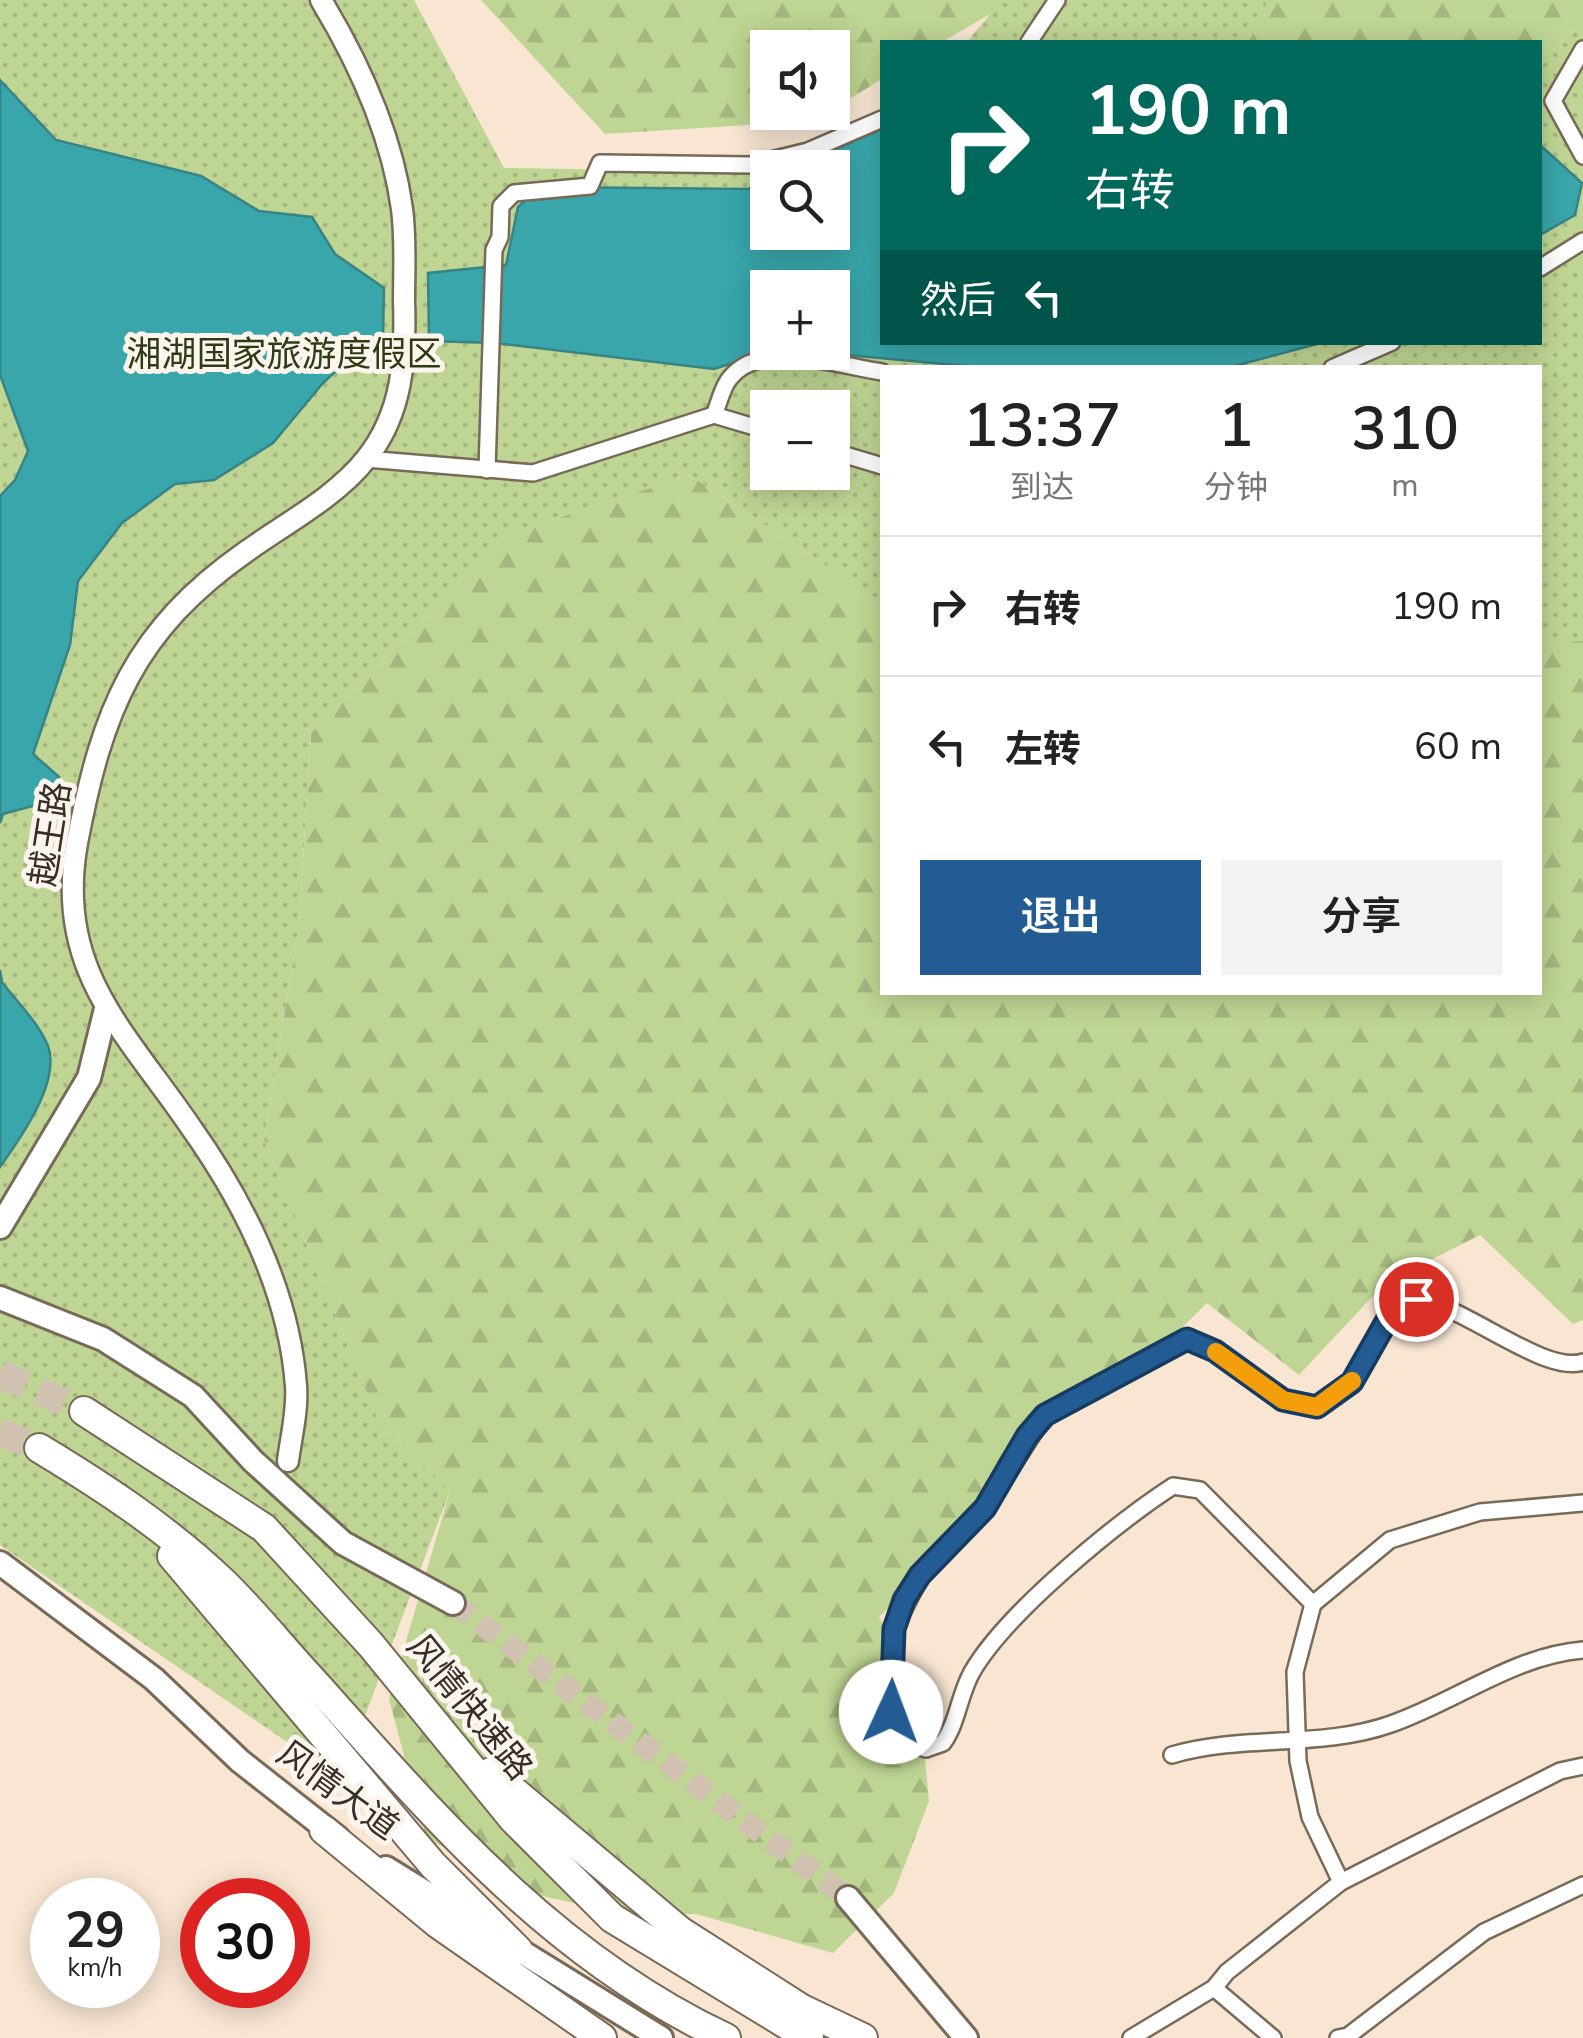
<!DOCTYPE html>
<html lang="zh">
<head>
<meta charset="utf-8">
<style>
  body { margin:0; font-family:"Nunito Sans","Noto Sans SC",sans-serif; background:#f2f2f2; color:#222; height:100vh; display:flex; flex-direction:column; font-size:38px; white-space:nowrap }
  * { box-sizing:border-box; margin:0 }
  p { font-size:32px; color:#767676 }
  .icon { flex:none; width:55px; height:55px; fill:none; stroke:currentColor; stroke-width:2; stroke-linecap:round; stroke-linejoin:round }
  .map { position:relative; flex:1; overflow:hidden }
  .drawer { position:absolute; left:880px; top:365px; width:662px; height:630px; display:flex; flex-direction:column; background:#fff; border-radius:0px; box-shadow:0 5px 25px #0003 }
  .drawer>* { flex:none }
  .guide { position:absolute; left:880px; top:40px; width:662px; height:305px; border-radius:0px; box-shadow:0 5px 25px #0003; background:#00695c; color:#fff; overflow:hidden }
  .fabs { position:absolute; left:750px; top:30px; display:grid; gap:20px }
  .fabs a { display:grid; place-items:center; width:100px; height:100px; border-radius:0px; background:#fff; box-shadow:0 5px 25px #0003; font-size:50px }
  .speed { position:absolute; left:30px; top:1878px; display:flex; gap:20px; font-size:50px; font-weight:700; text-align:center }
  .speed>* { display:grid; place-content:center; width:130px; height:130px; border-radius:50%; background:#fff; box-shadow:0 5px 25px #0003; line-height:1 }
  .speed small { font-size:25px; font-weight:400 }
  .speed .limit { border:15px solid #d22; background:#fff; color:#111 }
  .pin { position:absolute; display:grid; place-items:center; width:85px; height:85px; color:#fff; margin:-42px; border:5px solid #fff; border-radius:50%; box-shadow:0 2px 10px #0007 }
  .me { position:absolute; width:110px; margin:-55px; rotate:2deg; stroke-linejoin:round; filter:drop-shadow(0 0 8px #0008) }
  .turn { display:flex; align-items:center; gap:35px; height:210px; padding:0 40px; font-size:45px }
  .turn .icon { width:130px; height:130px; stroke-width:2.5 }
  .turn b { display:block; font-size:70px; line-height:85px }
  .then { display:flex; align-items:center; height:95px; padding:0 40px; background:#0003; gap:20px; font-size:38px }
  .eta { display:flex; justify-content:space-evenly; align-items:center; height:170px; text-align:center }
  .eta b { font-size:60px; font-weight:600; line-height:70px }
  .button { display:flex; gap:20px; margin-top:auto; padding:20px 40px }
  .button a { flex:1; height:115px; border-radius:0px; background:#235b93; color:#fff; font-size:40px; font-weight:600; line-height:115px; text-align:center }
  .button a+a { background:#f2f2f2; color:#222 }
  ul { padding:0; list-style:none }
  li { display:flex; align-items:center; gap:30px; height:140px; padding:0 40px; border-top:2px solid #e0e0e0 }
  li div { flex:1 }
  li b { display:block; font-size:38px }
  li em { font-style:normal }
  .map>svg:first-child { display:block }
  .forest { fill:url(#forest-firs) }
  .park { fill:url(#park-dots); fill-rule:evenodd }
  .water { fill:#38a6ab; stroke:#388384; stroke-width:2.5 }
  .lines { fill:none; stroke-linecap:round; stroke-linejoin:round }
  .primary-tunnel { stroke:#d1c1b0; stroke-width:22; stroke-dasharray:22 11; stroke-linecap:butt }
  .highway-tunnel { stroke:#d1c1b0; stroke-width:28; stroke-dasharray:28 14; stroke-linecap:butt }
  .street-casing { stroke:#796957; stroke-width:20 }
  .secondary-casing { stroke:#796957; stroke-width:25 }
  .primary-casing { stroke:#796957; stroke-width:28 }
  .highway-casing { stroke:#796957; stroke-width:32 }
  .street { stroke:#fff; stroke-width:15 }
  .secondary { stroke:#fff; stroke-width:20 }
  .primary { stroke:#fff; stroke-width:22 }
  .highway { stroke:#fff; stroke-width:28 }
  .route-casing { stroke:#173b60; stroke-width:25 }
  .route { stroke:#235b93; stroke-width:18 }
  .slow { stroke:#f59e0b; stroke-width:18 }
  .labels { text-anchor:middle; stroke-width:10; stroke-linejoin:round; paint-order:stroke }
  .park-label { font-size:35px; fill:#303b15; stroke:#fcf5ed }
  .street-label { font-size:35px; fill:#373028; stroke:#fcf5ed }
</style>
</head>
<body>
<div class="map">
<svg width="1583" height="2038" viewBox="0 0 1583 2038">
  <defs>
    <pattern id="forest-firs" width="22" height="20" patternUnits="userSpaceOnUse" patternTransform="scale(2.5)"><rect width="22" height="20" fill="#bfd593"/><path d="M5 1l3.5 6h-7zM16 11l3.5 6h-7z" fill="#a5b77f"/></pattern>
    <pattern id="park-dots" width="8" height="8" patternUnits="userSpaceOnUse" patternTransform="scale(2.5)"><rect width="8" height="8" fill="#bfd593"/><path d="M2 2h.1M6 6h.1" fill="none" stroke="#a5b77f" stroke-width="1.8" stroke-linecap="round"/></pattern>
  </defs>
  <rect width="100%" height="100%" fill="#f8e5d2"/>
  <g class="forest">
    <path d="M481,0H1583V24L1540,59V42H1207L990,14L942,42H882V79L833,109L832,48H768V112L827,113L814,121L605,134Z"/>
    <path d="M690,475L836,572L882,618V992H1540V601L1583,582V1320L1573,1324L1480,1235L1385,1283L1299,1375L1207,1303L1151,1358L1039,1412L991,1509L879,1617L918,1690L929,1801L894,1893L833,1953L696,1914L628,1915L529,1893L426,1838L389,1699L450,1491L378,1420L264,1140L299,923L311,733L505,535Z"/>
  </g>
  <g class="park">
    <path d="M0,0H414L504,168L767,172L768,232H832V168L778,167L882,127V342H1540V59L1583,24V641L1540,642V368H882V618L836,572L690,475L505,535L311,733L299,923L264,1140L378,1420L450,1491L341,1779L0,1545ZM768,288H832V352H768ZM768,408H832V472H768Z"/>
    <path d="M994,0H1268L1249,42H967L990,14Z"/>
  </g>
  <g class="water">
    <path d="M0,80L56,140L201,176L259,211L312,217L335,254L384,288L383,339L355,353L323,383L273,443L214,480L175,484L122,523L78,581L70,645L33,754L59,777L51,801L3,814L0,823V496L15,480L28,451L0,375Z"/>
    <path d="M882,129V342L1321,343L1227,368H987L826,353L832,352V288H768V352L714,369L496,343L429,341L428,273L506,265L518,207L541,187L749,189L767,172L768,232H832V168L794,167Z"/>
    <path d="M1540,145L1582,183L1575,215L1540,235Z"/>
    <path d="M0,970L2,982C16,1001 39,1023 48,1046C61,1082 20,1139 0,1167Z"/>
  </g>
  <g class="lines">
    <path class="primary-tunnel" d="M453,1603L848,1898"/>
    <g class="highway-tunnel">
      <path d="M0,1374L84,1411"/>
      <path d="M0,1432L39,1448"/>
    </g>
    <g class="street-casing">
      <g id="street">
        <path d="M1029,42L1057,0"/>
        <path d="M1583,49L1553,101L1583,156"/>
        <path d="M1540,268L1583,241"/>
        <path d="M1332,368L1392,342"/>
        <path d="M714,415C719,404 722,387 730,378C762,338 840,366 882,372"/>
        <path d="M832,451L882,466"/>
        <path d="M366,459L533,473L714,415L768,431"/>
        <path d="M487,470L494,250L500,237L501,206L514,193L590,186L600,163L750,165L808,151L882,119"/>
        <path d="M1313,1604L1200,1490L1173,1486C1115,1524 1006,1613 972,1672C959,1695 958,1722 943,1743L926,1749L896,1740L891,1711L894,1629L921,1575L985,1508L1045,1415L1187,1339L1215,1351L1283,1401L1317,1407L1352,1382L1386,1322L1416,1299C1464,1305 1544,1375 1583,1362"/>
        <path d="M1172,1755C1242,1734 1321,1749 1391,1724C1457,1701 1513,1656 1583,1650"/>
        <path d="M1341,1882L1310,1817L1298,1761L1295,1672L1313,1604L1390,1540L1480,1512L1583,1503"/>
        <path d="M1214,1988L1273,2038"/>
        <path d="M1131,2038L1214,1988L1227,1972L1341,1882L1560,1771L1583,1766"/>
        <path d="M1338,2038L1348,2036L1484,1932L1583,1885"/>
      </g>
    </g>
    <g class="secondary-casing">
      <path id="secondary" d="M288,1461C291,1437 298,1410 296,1386C289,1292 244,1202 190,1126C125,1031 54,969 77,843C102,710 134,630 247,551C286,523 336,497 366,459C403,413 406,358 404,301C404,271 406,239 402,209C392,135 359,63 321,0"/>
    </g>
    <g class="primary-casing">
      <g id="primary">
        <path d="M0,1227L89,1078L106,1009"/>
        <path d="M0,1298L103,1339L193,1396L253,1461L343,1543L453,1603"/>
        <path d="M0,1563L154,1679L240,1761L338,1838"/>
        <path d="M386,1868L661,2038"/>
        <path d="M848,1898L966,2038"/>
      </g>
    </g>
    <g class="highway-casing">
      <g id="highway">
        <path d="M84,1411L264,1528L371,1645L513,1819L612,1918L809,2038"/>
        <path d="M39,1448C105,1488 166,1528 223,1582C255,1613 284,1650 315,1683C439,1822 554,1957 726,2038"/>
        <path d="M172,1556L433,1865L518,1950"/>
        <path d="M491,1772L680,1931L802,2009L863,2038"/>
        <path d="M324,1830L437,1923L602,2038"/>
      </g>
    </g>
    <use href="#street" class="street"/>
    <use href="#secondary" class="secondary"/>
    <use href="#primary" class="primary"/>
    <use href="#highway" class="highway"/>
  </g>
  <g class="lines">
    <g class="route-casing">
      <path id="route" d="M891,1712L894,1629L904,1600L920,1575L985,1508L1027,1436L1045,1415L1187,1339L1215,1351L1283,1400L1317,1407L1352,1382L1386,1322L1416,1299"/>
    </g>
    <use href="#route" class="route"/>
    <path class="slow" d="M1216,1352L1283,1400L1317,1407L1352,1381"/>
  </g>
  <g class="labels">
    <g class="park-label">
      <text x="284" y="366">湘湖国家旅游度假区</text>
    </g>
    <g class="street-label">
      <text transform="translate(50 834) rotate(-81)" y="12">越王路</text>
      <text transform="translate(470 1707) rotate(51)" y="12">风情快速路</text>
      <text transform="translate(338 1790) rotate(36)" y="12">风情大道</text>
    </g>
  </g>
</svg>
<div class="fabs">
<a><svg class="icon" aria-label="sound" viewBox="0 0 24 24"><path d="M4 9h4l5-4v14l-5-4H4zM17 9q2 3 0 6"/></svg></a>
<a><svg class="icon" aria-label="search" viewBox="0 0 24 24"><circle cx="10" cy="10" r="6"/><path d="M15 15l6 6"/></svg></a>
<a>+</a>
<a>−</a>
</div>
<div class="speed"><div>29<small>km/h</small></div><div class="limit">30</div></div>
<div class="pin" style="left:1416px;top:1299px;background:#d93025"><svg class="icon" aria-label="arrive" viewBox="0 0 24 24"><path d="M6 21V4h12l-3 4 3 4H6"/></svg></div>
<svg class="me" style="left:891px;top:1712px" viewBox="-20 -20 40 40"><circle r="19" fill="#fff"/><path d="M0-13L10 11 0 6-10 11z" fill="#235b93"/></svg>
<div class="guide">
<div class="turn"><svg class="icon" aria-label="right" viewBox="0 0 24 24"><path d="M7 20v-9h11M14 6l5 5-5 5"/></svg><div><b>190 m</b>右转</div></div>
<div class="then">然后<svg class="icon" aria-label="left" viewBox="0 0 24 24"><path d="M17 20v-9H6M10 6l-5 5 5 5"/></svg></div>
</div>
<section class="drawer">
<div class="eta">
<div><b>13:37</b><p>到达</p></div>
<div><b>1</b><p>分钟</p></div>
<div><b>310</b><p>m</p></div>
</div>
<ul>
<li><svg class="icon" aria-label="right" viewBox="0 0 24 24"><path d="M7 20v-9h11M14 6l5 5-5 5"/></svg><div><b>右转</b></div><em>190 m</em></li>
<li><svg class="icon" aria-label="left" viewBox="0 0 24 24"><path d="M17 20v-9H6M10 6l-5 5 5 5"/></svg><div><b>左转</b></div><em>60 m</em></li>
</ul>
<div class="button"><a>退出</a><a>分享</a></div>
</section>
</div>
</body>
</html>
